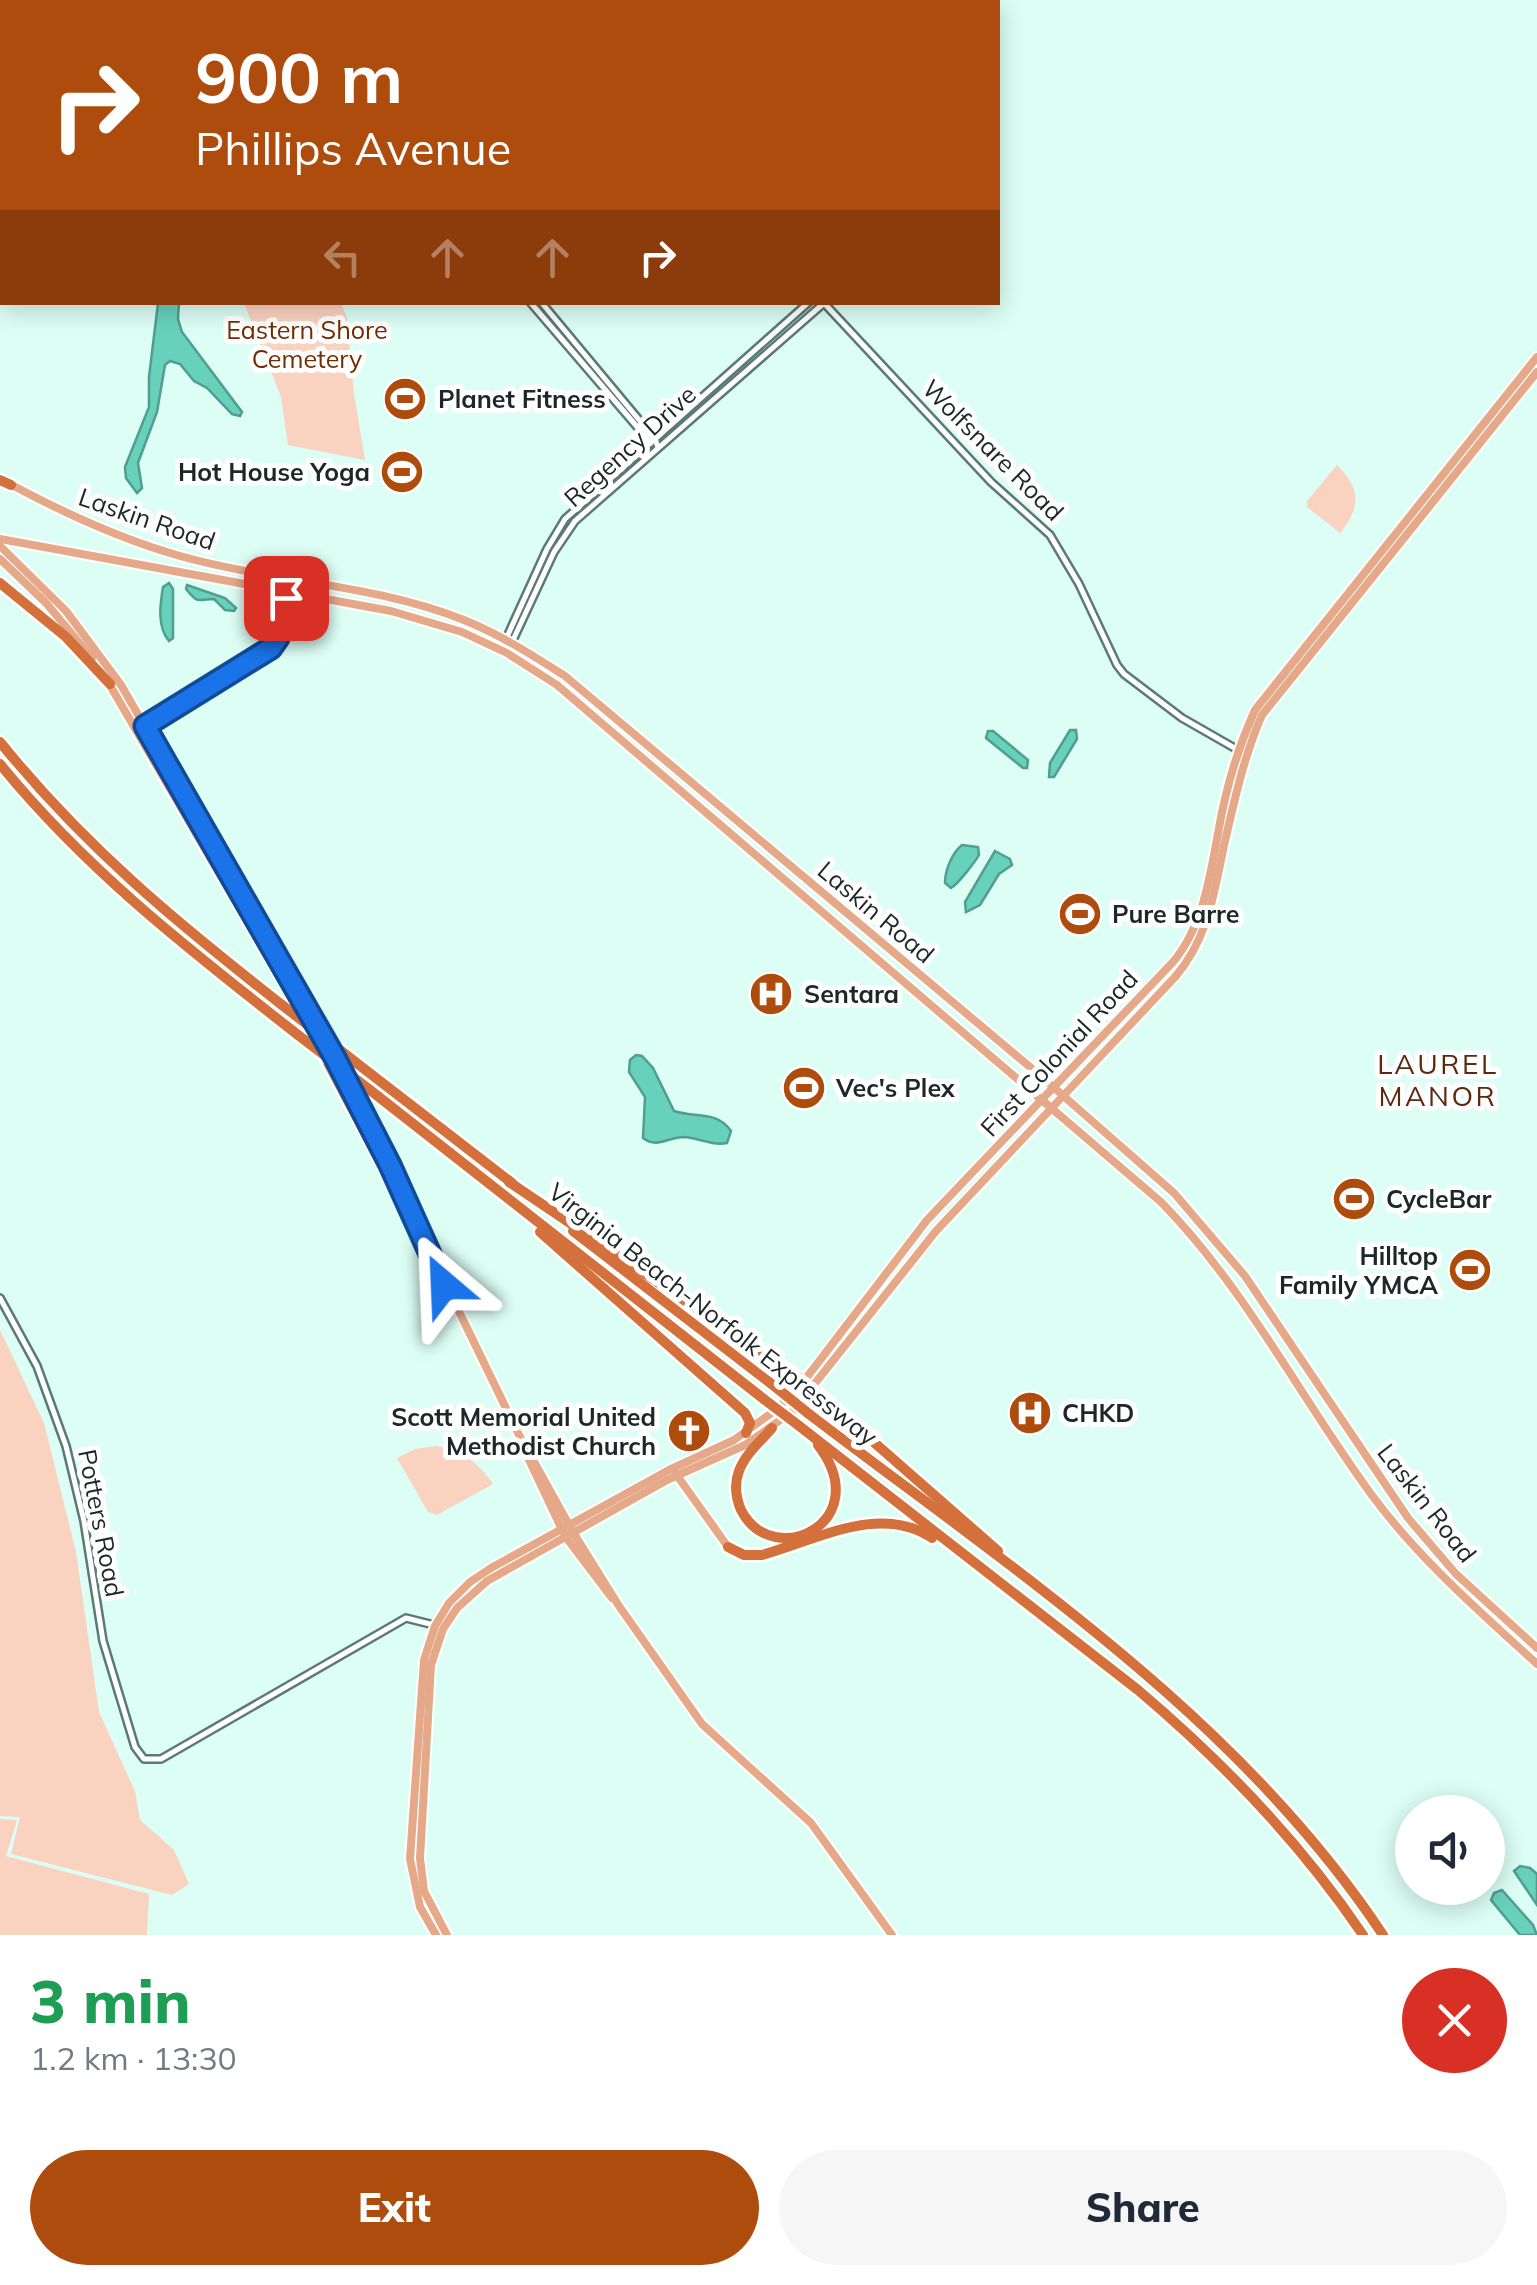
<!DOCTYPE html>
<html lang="en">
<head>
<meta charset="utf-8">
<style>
  body { margin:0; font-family:Mulish,sans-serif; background:#f6f6f7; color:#1f2937; height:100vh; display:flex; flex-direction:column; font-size:38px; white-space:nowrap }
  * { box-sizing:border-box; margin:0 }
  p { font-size:32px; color:#747a83 }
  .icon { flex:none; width:55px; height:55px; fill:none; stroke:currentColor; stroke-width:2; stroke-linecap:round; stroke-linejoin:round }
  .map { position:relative; height:1935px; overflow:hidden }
  .details { display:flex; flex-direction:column; background:#fff; flex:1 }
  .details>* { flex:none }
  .banner { position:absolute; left:0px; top:0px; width:1000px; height:305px; box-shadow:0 5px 25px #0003; background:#ae4c0d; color:#fff; overflow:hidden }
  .controls { position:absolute; left:1395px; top:1795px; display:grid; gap:20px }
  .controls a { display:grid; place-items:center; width:110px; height:110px; border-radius:50%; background:#fff; box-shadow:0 5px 25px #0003; font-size:50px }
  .pin { position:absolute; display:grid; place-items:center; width:85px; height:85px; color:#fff; margin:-42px; border-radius:20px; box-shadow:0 5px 15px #0006 }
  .me { position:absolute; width:110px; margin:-55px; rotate:334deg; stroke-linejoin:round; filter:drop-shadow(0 0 8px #0008) }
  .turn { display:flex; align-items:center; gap:35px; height:210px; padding:0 30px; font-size:45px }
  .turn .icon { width:130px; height:130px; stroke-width:2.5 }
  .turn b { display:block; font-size:70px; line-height:85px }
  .lanes { display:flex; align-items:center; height:95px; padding:0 30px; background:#0003; justify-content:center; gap:50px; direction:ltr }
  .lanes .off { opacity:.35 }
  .round { display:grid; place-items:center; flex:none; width:105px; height:105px; border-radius:52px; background:#f6f6f7 }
  .headline { display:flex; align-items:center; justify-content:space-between; height:170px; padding:0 30px }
  h1 { font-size:60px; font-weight:800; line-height:75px; color:#1e9e55 }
  .action { display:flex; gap:20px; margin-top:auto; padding:20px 30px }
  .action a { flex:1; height:115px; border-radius:60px; background:#ae4c0d; color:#fff; font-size:40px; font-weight:800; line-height:115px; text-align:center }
  .action a+a { background:#f6f6f7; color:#1f2937 }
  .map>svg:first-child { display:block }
  .green { fill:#f9d2c0 }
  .water { fill:#68d1bb; stroke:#519e8e; stroke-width:2.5 }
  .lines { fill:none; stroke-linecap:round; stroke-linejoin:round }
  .minor-casing { stroke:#5b7a72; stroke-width:10 }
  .major-casing { stroke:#fff; stroke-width:12 }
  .highway-casing { stroke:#fff; stroke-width:15 }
  .minor { stroke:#fff; stroke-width:5 }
  .major { stroke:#e5a98a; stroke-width:8 }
  .highway { stroke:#d3703c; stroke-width:10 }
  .highway-bridge-casing { stroke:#fff; stroke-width:15; stroke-linecap:butt }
  .highway-bridge { stroke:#d3703c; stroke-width:10 }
  .route-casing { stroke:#114b97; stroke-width:25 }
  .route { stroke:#1a73e8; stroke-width:18 }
  .labels { text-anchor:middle; stroke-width:10; stroke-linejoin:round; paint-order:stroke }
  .park-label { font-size:25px; fill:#702d01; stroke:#fff }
  .poi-label { font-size:25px; font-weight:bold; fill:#1b2825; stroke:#fff; text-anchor:start }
  .street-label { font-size:25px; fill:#1b2825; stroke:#fff }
  .neighbourhood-label { font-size:28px; letter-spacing:2.5px; fill:#5a290f; stroke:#fff }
</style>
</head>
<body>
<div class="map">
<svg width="1537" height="1935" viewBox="0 0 1537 1935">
  <rect width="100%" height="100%" fill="#dcfef5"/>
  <g class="green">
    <path d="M341,303L347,318L354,394L365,460L288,445L281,397L244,303Z"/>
    <path d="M1337,465C1361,489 1361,507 1340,533L1307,507V501Z"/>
    <path d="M0,1330L44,1423L76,1552L99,1712L135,1791L140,1820L174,1850L189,1884L172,1895L11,1854L20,1817L0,1816Z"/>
    <path d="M437,1446C464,1453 477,1461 493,1484L437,1515L428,1512L397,1458L415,1449Z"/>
    <path d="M0,1819L17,1820L6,1856L149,1894L147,1935H0Z"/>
  </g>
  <g class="water">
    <path d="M158,303H179L178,319L182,332L242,412L240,416L232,414L207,388L194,381L180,364L170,361L165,365L157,412L138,463L142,488L137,493L126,478L125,467L149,407V377Z"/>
    <path d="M169,583L173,589V638L169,641C157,627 160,605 163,587Z"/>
    <path d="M187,585L225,598L236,608L234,611L225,610L214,599C197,599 199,605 186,589Z"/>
    <path d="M1070,730H1076L1077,739L1054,777H1049L1050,763Z"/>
    <path d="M988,731H993L1028,760L1027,768H1023L986,738Z"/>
    <path d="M962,845L978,847L979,855C975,862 958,884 951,888L945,883C945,870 952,853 962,845Z"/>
    <path d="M995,851L1010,859L1012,865L999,874L980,905L966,912L965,902Z"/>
    <path d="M636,1055L642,1056L653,1068L674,1111C694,1118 717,1110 731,1131L727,1143C712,1146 699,1138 684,1137C668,1137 657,1149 643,1138L645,1097L629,1072L630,1060Z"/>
    <path d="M1520,1866L1530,1868L1537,1874V1905L1514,1871Z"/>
    <path d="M1502,1890L1533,1925L1537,1935H1520L1491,1900L1494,1893Z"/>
  </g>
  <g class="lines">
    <g class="minor-casing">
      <g id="minor">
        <path d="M358,0L360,2"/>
        <path d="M368,0L369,2"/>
        <path d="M640,0L642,2"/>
        <path d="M530,302L651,443"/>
        <path d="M541,302L655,439L658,447"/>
        <path d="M823,302L991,482L1050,535L1079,584L1117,665L1124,674L1182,718L1238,750"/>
        <path d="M501,650L547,549L565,519L809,302"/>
        <path d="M507,653L554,552L575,521L824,303"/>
        <path d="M138,731L271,648L278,638L290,580"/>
        <path d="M0,1298L37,1366L66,1446L84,1521L103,1641L135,1747L144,1759H161L406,1618L434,1625"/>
      </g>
    </g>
    <g class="major-casing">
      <g id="major">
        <path d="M10,484C64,513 120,539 180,556C273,582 374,584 464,620C501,635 532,655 565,676L1043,1078L1174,1193L1245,1276L1408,1518L1456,1574L1537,1648"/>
        <path d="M0,539L391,611L462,632L507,653L557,685L1161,1202C1246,1289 1300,1397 1371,1494C1418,1558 1479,1611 1537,1664"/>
        <path d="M0,546L66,611L121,685L335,1056L518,1433L573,1532L619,1606L702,1724L811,1823L892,1935"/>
        <path d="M0,559L46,603L92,658"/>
        <path d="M108,682L297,1007L407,1214"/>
        <path d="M523,1447L565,1536L612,1598"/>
        <path d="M676,1474L728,1547"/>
        <path d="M436,1935L420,1907L410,1859L424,1660L435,1626L449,1603L470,1582L491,1568L669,1470L734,1440L777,1409L804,1381L927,1220L1173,962C1210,918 1212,853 1225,799C1232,768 1242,739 1255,710L1537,357"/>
        <path d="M447,1935L424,1891L420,1858L431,1665L443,1629L457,1608L487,1581L667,1480L745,1445L793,1411L936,1231L1175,977C1209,938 1214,891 1225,841C1235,798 1244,756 1262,715L1537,372"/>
      </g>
    </g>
    <g class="highway-casing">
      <g id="highway">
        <path d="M0,480L11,485"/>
        <path d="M0,583L66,637L110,684"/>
        <path d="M0,742C85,847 176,922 282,1005"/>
        <path d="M0,764C86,870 191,951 298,1035"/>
        <path d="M354,1061L512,1183"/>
        <path d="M370,1090L765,1400"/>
        <path d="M509,1182L804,1381L998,1551"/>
        <path d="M573,1231L778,1389"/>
        <path d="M540,1232L745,1413L750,1423L746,1433"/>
        <path d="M809,1414C1013,1570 1239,1717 1383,1935"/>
        <path d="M798,1425L1138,1690C1223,1762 1301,1843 1363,1935"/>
        <path d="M772,1428C761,1441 745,1454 739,1471C734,1484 736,1498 741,1510C773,1572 877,1522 818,1445"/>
        <path d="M728,1547L744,1555H762C816,1540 881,1503 932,1538"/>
      </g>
    </g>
    <use href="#minor" class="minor"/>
    <use href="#major" class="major"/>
    <use href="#highway" class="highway"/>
    <g class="highway-bridge-casing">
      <g id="highway-bridge">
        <path d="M282,1005L354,1061"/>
        <path d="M298,1035L370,1090"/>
        <path d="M778,1389L809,1414"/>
        <path d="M765,1400L798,1425"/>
      </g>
    </g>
    <use href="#highway-bridge" class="highway-bridge"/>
  </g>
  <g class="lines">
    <g class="route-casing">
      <path id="route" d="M286,598L278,638L271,648L145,726L334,1056L390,1165L444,1285"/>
    </g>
    <use href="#route" class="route"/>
  </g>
  <defs>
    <g id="stadium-disc" transform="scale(2.25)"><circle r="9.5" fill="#ae4c0d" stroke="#fff"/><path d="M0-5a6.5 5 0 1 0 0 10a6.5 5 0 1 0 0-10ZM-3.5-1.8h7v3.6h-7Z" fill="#fff"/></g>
    <g id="hospital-disc" transform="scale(2.25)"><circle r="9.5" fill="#ae4c0d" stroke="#fff"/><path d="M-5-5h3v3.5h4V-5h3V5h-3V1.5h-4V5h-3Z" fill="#fff"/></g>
    <g id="church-disc" transform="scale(2.25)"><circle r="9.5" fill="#ae4c0d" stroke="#fff"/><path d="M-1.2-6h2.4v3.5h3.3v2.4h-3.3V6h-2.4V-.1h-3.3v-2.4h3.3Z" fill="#fff"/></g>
  </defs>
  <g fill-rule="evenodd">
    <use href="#stadium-disc" x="405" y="399"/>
    <use href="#stadium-disc" x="402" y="472"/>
    <use href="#stadium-disc" x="1080" y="914"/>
    <use href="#hospital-disc" x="771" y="994"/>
    <use href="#stadium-disc" x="804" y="1088"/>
    <use href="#stadium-disc" x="1354" y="1199"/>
    <use href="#stadium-disc" x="1470" y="1270"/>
    <use href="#hospital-disc" x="1030" y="1413"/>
    <use href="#church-disc" x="689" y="1431"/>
  </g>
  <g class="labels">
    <g class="park-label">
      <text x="307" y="339">Eastern Shore<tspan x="307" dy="29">Cemetery</tspan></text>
    </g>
    <g class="poi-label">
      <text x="438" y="408">Planet Fitness</text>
      <text x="370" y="481" text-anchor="end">Hot House Yoga</text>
      <text x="1112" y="923">Pure Barre</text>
      <text x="804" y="1003">Sentara</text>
      <text x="836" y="1097">Vec's Plex</text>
      <text x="1386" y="1208">CycleBar</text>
      <text x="1438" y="1265" text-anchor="end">Hilltop<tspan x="1438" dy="29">Family YMCA</tspan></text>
      <text x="1062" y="1422">CHKD</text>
      <text x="656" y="1426" text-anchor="end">Scott Memorial United<tspan x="656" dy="29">Methodist Church</tspan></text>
    </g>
    <g class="street-label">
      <text transform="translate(630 446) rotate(-42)" y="9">Regency Drive</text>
      <text transform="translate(993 450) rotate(45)" y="9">Wolfsnare Road</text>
      <text transform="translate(147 519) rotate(19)" y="9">Laskin Road</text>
      <text transform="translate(876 912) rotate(40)" y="9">Laskin Road</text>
      <text transform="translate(1059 1053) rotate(-47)" y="9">First Colonial Road</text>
      <text transform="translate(713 1314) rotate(38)" y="9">Virginia Beach-Norfolk Expressway</text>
      <text transform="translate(1427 1503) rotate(52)" y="9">Laskin Road</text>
      <text transform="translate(101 1523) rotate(79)" y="9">Potters Road</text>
    </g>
    <g class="neighbourhood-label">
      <text x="1438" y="1074">LAUREL<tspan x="1438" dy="32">MANOR</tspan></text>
    </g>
  </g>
</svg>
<div class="controls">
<a><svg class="icon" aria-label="sound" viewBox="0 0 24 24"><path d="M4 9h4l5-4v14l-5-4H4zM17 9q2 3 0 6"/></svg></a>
</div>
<div class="pin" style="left:286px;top:598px;background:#d93025"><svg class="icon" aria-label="arrive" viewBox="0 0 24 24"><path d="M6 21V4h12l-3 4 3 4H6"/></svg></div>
<svg class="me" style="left:444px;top:1285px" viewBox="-20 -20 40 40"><path d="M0-17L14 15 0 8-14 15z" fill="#1a73e8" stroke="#fff" stroke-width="4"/></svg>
<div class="banner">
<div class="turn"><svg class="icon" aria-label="right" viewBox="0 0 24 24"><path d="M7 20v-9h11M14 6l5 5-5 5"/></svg><div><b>900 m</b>Phillips Avenue</div></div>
<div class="lanes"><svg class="icon off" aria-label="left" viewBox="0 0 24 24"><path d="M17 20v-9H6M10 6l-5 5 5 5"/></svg><svg class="icon off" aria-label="ahead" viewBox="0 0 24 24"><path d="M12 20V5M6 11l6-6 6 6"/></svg><svg class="icon off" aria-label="ahead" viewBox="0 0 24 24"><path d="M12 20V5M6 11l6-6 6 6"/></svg><svg class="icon" aria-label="right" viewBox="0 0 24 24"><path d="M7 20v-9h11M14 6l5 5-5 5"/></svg></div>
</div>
</div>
<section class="details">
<div class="headline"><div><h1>3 min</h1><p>1.2 km · 13:30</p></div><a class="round" style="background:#d93025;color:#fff"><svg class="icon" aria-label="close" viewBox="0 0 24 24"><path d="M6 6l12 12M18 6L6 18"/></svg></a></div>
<div class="action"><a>Exit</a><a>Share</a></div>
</section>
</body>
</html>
